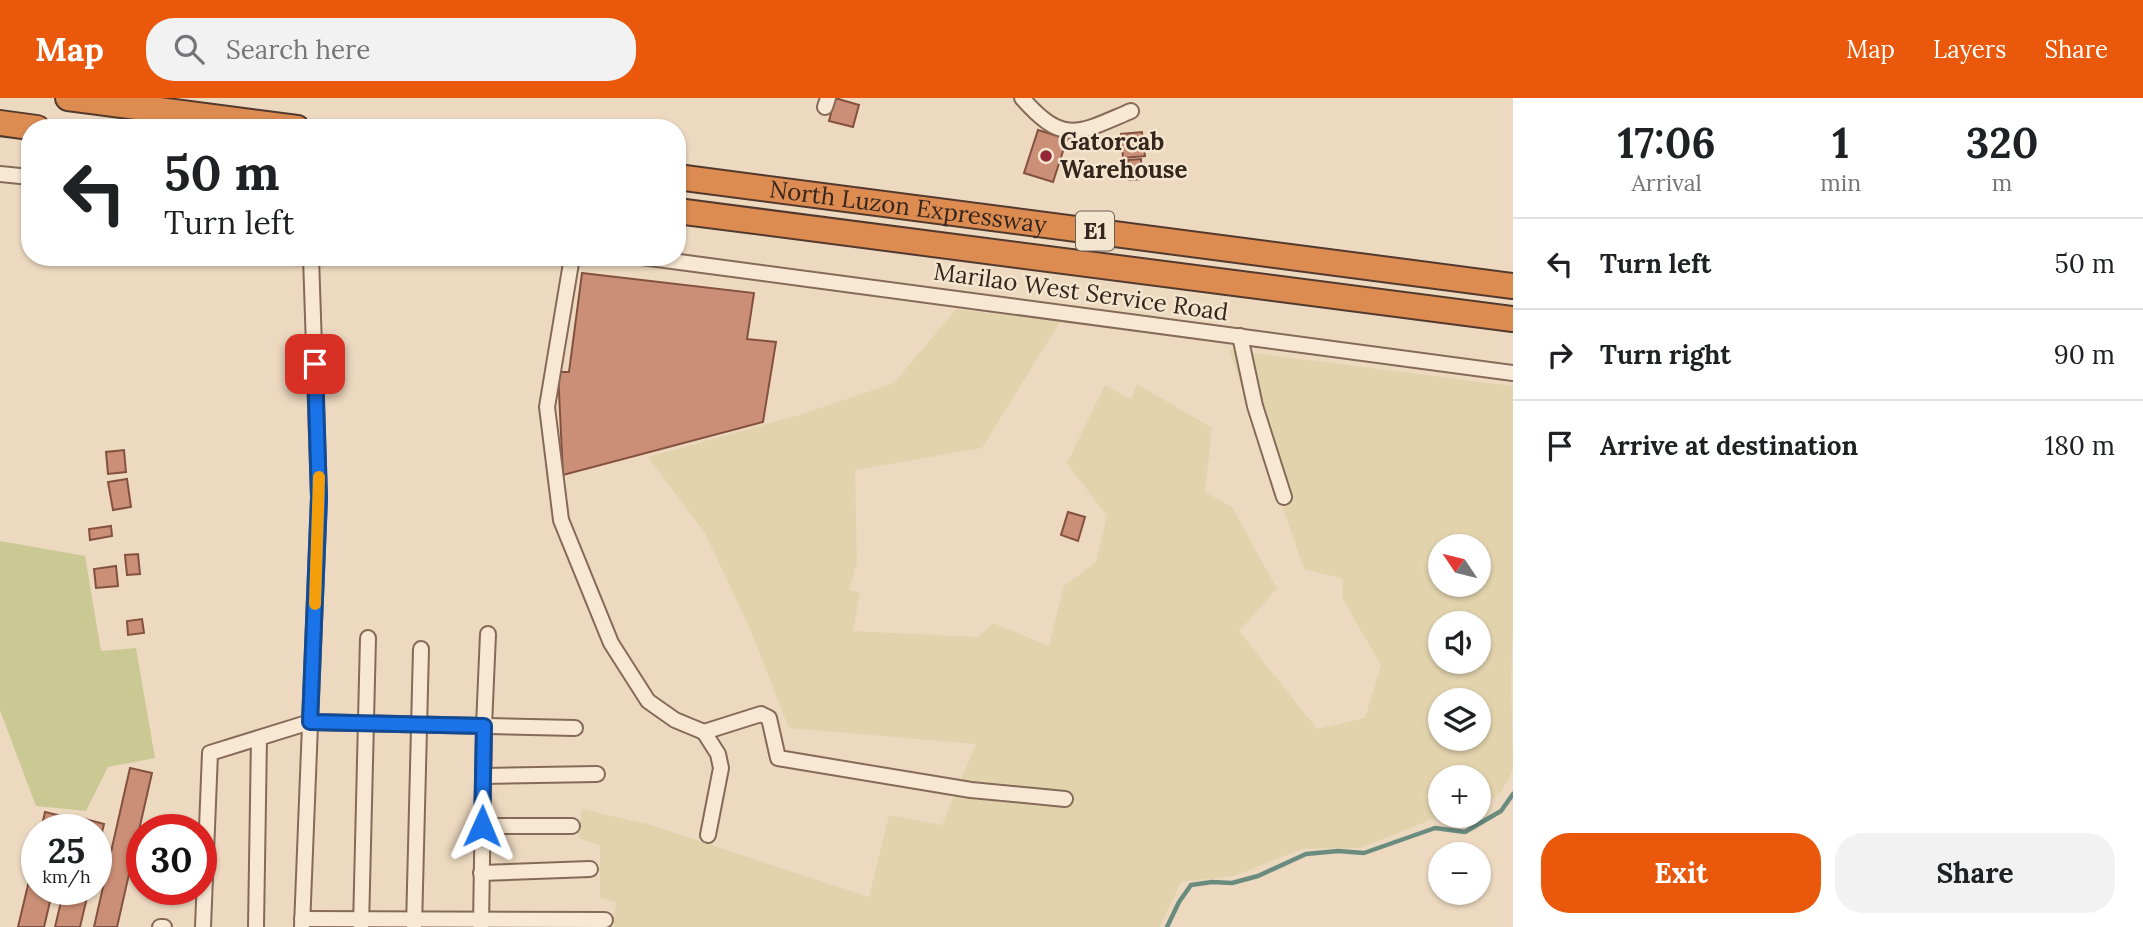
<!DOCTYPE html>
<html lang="en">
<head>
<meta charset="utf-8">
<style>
  body { margin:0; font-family:Lora,serif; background:#f2f2f2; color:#202124; height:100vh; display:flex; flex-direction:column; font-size:26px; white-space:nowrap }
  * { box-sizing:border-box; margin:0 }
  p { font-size:23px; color:#757577 }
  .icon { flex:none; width:38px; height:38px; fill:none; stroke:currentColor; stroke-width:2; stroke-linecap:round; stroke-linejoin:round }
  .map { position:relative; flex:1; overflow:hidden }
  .details { display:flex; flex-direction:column; background:#fff; width:630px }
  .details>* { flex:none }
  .guide { position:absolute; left:21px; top:21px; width:665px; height:147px; border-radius:28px; box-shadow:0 2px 5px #0004; background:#fff; color:#202124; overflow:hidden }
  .needle { width:46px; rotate:305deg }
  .buttons { position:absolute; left:1428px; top:436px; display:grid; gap:14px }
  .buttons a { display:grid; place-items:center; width:63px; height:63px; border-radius:50%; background:#fff; box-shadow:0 2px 5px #0004; font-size:35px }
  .speed { position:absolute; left:21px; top:716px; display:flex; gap:14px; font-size:35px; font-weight:700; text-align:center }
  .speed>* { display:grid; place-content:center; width:91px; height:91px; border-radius:50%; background:#fff; box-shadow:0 2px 5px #0004; line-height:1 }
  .speed small { font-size:18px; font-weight:400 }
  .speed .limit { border:10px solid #d22; background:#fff; color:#111 }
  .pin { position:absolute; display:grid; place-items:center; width:60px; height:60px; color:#fff; margin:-30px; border-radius:14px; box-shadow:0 4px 10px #0006 }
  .me { position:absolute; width:77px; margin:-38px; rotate:1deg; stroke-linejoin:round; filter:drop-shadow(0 0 5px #0008) }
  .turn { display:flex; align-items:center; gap:24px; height:147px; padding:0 28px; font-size:32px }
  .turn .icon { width:91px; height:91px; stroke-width:2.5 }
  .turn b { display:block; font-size:49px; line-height:60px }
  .eta { display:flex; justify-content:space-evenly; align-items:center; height:119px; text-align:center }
  .eta b { font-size:42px; font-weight:800; line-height:49px }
  .primary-button { display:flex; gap:14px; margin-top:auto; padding:14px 28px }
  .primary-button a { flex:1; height:80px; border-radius:28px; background:#ea580c; color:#fff; font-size:28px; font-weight:800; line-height:80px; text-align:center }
  .primary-button a+a { background:#f2f2f2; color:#202124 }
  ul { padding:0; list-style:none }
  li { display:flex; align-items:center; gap:21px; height:91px; padding:0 28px; border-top:2px solid #e0e0e0 }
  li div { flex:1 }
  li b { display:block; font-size:26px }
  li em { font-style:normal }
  header { display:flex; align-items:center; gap:42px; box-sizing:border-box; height:98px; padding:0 35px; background:#ea580c; color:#fff }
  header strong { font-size:33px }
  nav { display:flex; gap:38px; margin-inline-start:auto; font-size:24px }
  .search { width:490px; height:63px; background:#f2f2f2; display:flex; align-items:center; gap:18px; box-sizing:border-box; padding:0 24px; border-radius:28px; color:#757577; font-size:26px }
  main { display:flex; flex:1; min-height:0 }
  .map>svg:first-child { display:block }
  .farmland { fill:#e2d3ad; fill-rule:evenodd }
  .green { fill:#cac994 }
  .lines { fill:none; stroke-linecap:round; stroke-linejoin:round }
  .stream { stroke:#6a8c7f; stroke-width:4.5 }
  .building { fill:#cb8e76; stroke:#84513f; stroke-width:2 }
  .minor-casing { stroke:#856a58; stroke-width:18 }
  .motorway-casing { stroke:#53392d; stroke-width:28 }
  .minor { stroke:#f8e8d3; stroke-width:14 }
  .motorway { stroke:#dc8c51; stroke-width:24 }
  .route-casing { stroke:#114b97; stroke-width:18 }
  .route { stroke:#1a73e8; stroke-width:12 }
  .slow { stroke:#f59e0b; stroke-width:12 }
  .poi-dot { fill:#932938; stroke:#f4e5cf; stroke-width:2.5 }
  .labels { text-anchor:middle; stroke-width:5; stroke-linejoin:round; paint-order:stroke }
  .shield { fill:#f4e5cf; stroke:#6e5f52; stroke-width:2 }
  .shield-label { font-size:23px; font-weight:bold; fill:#35251d }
  .poi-label { font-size:24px; font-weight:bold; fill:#35251d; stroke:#f4e5cf; text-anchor:start }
  .street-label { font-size:24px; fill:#35251d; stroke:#f4e5cf }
</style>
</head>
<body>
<header>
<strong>Map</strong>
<div class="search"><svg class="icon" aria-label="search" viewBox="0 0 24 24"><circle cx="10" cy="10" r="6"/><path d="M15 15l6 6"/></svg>Search here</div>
<nav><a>Map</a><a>Layers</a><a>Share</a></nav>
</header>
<main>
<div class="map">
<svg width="1513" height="829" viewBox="0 0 1513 829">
  <rect width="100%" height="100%" fill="#edd9c0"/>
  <path class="farmland" d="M956,211L1060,224L982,350L855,372L857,464L849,492L860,494L853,533L978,539L993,525L1049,548L1064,488L1096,464L1107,418L1067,365L1105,287L1131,301L1137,286L1212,330L1205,394L1232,409L1277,491L1239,533L1317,631L1365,620L1381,567L1342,500L1343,481L1304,471L1229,252L1513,288V521L1511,587L1513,672L1501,694L1479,714V679H1440V718H1475L1464,727L1435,720L1361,750L1302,751L1234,778L1181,784L1160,829H613L616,804L600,800V747L578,740L582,711L651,727L869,799L889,717L942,727L976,646L789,630L750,531L705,435L648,359L799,317L894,285ZM1440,448H1479V486H1440ZM1440,525H1479V564H1440ZM1440,602H1479V640H1440Z"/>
  <path class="green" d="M0,443L85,458L101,553L136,550L155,660L108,669L86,713L36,708L0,612Z"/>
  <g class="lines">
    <path class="stream" d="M1167,829L1179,804L1191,787L1212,784L1232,785L1258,778L1306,756L1338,753L1364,755L1435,730L1465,734L1501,713L1513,696"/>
  </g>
  <g class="building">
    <path d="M835,0L859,7L853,29L829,23Z"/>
    <path d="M1038,32L1067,41L1053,84L1024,75Z"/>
    <path d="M1142,34L1145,58L1123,60L1121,36Z"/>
    <path d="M1141,61L1142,81L1129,82L1128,62Z"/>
    <path d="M582,175L754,195L747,241L776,244L763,324L563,377L558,274H569Z"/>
    <path d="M124,352L126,374L108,376L106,354Z"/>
    <path d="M127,381L131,409L113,412L108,384Z"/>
    <path d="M1068,414L1085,419L1078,443L1061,437Z"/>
    <path d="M111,428L112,438L90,442L89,431Z"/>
    <path d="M138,456L140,476L127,477L125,457Z"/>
    <path d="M116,468L118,488L96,490L94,471Z"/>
    <path d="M142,521L144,535L128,537L127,523Z"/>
    <path d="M130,670L152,675L117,829H94Z"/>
    <path d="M45,714L70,720L67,732H41Z"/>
    <path d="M81,720L104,726L96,760V732H78Z"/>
    <path d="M37,749V791H53L44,829H18Z"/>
    <path d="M64,791H89L80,829H55Z"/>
  </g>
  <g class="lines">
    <g class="minor-casing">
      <g id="minor">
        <path d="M1022,0C1064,48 1079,35 1131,13"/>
        <path d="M825,9L828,0"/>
        <path d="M0,76L30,79"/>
        <path d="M572,159L547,309L561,422L611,545L648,603L675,622L704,634L761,616L769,620L778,660L971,692L1065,701"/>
        <path d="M642,159L1513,275"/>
        <path d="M1240,238L1255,308L1284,399"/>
        <path d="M704,634L718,656L721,670L708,737"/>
        <path d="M483,678L597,676"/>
        <path d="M482,728H572"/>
        <path d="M481,775L590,771"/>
        <path d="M302,821L605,822"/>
        <path d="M160,829H164"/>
        <path d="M203,829L210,655L310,624L575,630"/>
        <path d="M256,829L259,640"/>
        <path d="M302,829L319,399L311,159"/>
        <path d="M361,829L368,540"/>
        <path d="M414,829L421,551"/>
        <path d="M481,829L484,628L488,536"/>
      </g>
    </g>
    <g class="motorway-casing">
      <g id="motorway">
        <path d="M68,0L297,30"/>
        <path d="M0,25L37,30"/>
        <path id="s1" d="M677,79L1513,188"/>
        <path d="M677,113L1513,221"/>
      </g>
    </g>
    <use href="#minor" class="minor"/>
    <use href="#motorway" class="motorway"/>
  </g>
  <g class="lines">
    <g class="route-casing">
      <path id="route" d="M315,266L319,400L310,624L484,628L482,728"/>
    </g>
    <use href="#route" class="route"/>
    <path class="slow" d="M315,506L319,379"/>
  </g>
  <circle class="poi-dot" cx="1046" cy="58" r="7"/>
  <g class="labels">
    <rect class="shield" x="1076" y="113.5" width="38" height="39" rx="5"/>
    <g class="shield-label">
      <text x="1095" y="141">E1</text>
    </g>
    <g class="poi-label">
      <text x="1060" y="52">Gatorcab<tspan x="1060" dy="28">Warehouse</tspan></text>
    </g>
    <g class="street-label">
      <text dy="8" stroke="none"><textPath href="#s1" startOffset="233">North Luzon Expressway</textPath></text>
      <text transform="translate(1081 194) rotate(8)" y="8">Marilao West Service Road</text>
    </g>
  </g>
</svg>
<div class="buttons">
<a><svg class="needle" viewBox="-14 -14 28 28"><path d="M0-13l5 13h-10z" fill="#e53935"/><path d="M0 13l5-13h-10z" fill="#757577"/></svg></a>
<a><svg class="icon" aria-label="sound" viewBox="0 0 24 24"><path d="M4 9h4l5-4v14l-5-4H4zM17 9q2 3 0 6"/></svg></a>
<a><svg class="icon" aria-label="layers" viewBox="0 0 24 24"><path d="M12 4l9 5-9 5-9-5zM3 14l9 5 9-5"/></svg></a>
<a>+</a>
<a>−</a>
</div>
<div class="speed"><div>25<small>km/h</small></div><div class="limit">30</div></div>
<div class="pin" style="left:315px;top:266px;background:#d93025"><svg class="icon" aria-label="arrive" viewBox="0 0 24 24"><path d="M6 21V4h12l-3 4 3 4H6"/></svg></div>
<svg class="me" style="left:482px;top:728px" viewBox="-20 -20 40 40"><path d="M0-17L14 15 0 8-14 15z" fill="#1a73e8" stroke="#fff" stroke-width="4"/></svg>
<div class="guide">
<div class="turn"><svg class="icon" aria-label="left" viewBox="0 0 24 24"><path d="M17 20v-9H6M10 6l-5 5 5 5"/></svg><div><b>50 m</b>Turn left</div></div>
</div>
</div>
<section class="details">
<div class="eta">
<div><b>17:06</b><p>Arrival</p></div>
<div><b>1</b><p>min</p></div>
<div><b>320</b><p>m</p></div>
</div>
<ul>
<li><svg class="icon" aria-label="left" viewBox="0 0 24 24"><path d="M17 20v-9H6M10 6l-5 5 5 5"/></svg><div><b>Turn left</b></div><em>50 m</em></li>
<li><svg class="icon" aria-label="right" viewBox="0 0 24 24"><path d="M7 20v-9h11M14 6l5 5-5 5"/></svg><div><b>Turn right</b></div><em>90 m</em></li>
<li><svg class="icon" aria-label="arrive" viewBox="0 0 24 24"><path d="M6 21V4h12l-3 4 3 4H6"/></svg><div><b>Arrive at destination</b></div><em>180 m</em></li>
</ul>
<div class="primary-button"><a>Exit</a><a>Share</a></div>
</section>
</main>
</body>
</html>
